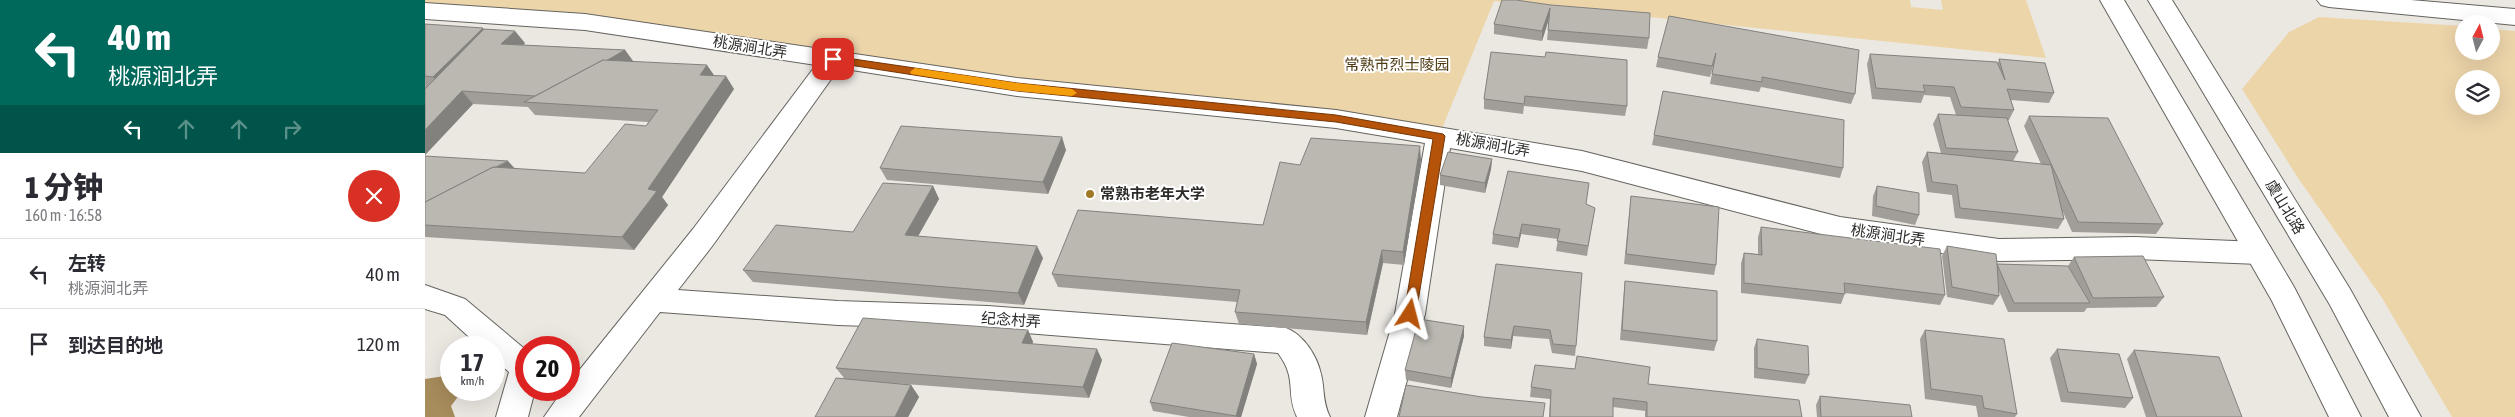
<!DOCTYPE html>
<html lang="zh">
<head>
<meta charset="utf-8">
<style>
  body { margin:0; font-family:"Asap Condensed","Noto Sans SC",sans-serif; background:#f2f2f3; color:#2b2b33; height:100vh; display:flex; flex-direction:column; font-size:19px; white-space:nowrap }
  * { box-sizing:border-box; margin:0 }
  p { font-size:16px; color:#7c7c81 }
  .icon { flex:none; width:28px; height:28px; fill:none; stroke:currentColor; stroke-width:2; stroke-linecap:round; stroke-linejoin:round }
  .map { position:relative; flex:1; overflow:hidden }
  .side { display:flex; flex-direction:column; background:#fff; width:425px }
  .side>* { flex:none }
  .hud { background:#00695c; color:#fff; overflow:hidden }
  .needle { width:32px; rotate:7deg }
  .buttons { position:absolute; left:2030px; top:15px; display:grid; gap:10px }
  .buttons a { display:grid; place-items:center; width:45px; height:45px; border-radius:50%; background:#fff; box-shadow:0 5px 20px #0002; font-size:25px }
  .speed { position:absolute; left:15px; top:336px; display:flex; gap:10px; font-size:25px; font-weight:700; text-align:center }
  .speed>* { display:grid; place-content:center; width:65px; height:65px; border-radius:50%; background:#fff; box-shadow:0 5px 20px #0002; line-height:1 }
  .speed small { font-size:12px; font-weight:400 }
  .speed .limit { border:8px solid #d22; background:#fff; color:#111 }
  .pin { position:absolute; display:grid; place-items:center; width:42px; height:42px; color:#fff; margin:-21px; border-radius:10px; box-shadow:0 2px 8px #0006 }
  .me { position:absolute; width:55px; margin:-28px; rotate:9deg; stroke-linejoin:round; filter:drop-shadow(0 0 4px #0008) }
  .turn { display:flex; align-items:center; gap:18px; height:105px; padding:0 25px; font-size:22px }
  .turn .icon { width:65px; height:65px; stroke-width:2.5 }
  .turn b { display:block; font-size:35px; line-height:42px }
  .lanes { display:flex; align-items:center; height:48px; padding:0 25px; background:#0003; justify-content:center; gap:25px; direction:ltr }
  .lanes .off { opacity:.35 }
  .round { display:grid; place-items:center; flex:none; width:52px; height:52px; border-radius:26px; background:#f2f2f3 }
  .head { display:flex; align-items:center; justify-content:space-between; height:85px; padding:0 25px }
  h1 { font-size:30px; font-weight:800; line-height:38px }
  ul { padding:0; list-style:none }
  li { display:flex; align-items:center; gap:15px; height:70px; padding:0 25px; border-top:1px solid #e1e1e2 }
  li div { flex:1 }
  li b { display:block; font-size:19px }
  li em { font-style:normal }
  main { display:flex; flex:1; min-height:0 }
  .map>svg:first-child { display:block }
  .green { fill:#edd5aa; fill-rule:evenodd }
  .water { fill:#a78c5c }
  .lines { fill:none; stroke-linecap:round; stroke-linejoin:round }
  .minor-casing { stroke:#66645f; stroke-width:2 }
  .major-casing { stroke:#66645f; stroke-width:2 }
  .minor { fill:#fff; fill-rule:evenodd }
  .major { fill:#fff; fill-rule:evenodd }
  .wall { fill:#a19e99 }
  .shaded-wall { fill:#83817d }
  .building { fill:#bbb8b2; stroke:#83817d }
  .route { fill:#b45309; stroke:#753606 }
  .slow { fill:#f59e0b }
  .poi-dot { fill:#a07927; stroke:#fff; stroke-width:2 }
  .labels { text-anchor:middle; stroke-width:4; stroke-linejoin:round; paint-order:stroke }
  .street-label { font-size:15px; fill:#2d2c2a; stroke:#fff }
  .park-label { font-size:15px; fill:#4d3a12; stroke:#fff }
  .poi-label { font-size:15px; font-weight:bold; fill:#2d2c2a; stroke:#fff; text-anchor:start }
</style>
</head>
<body>
<main>
<section class="side">
<div class="hud">
<div class="turn"><svg class="icon" aria-label="left" viewBox="0 0 24 24"><path d="M17 20v-9H6M10 6l-5 5 5 5"/></svg><div><b>40 m</b>桃源涧北弄</div></div>
<div class="lanes"><svg class="icon" aria-label="left" viewBox="0 0 24 24"><path d="M17 20v-9H6M10 6l-5 5 5 5"/></svg><svg class="icon off" aria-label="ahead" viewBox="0 0 24 24"><path d="M12 20V5M6 11l6-6 6 6"/></svg><svg class="icon off" aria-label="ahead" viewBox="0 0 24 24"><path d="M12 20V5M6 11l6-6 6 6"/></svg><svg class="icon off" aria-label="right" viewBox="0 0 24 24"><path d="M7 20v-9h11M14 6l5 5-5 5"/></svg></div>
</div>
<div class="head"><div><h1>1 分钟</h1><p>160 m · 16:58</p></div><a class="round" style="background:#d93025;color:#fff"><svg class="icon" aria-label="close" viewBox="0 0 24 24"><path d="M6 6l12 12M18 6L6 18"/></svg></a></div>
<ul>
<li><svg class="icon" aria-label="left" viewBox="0 0 24 24"><path d="M17 20v-9H6M10 6l-5 5 5 5"/></svg><div><b>左转</b><p>桃源涧北弄</p></div><em>40 m</em></li>
<li><svg class="icon" aria-label="arrive" viewBox="0 0 24 24"><path d="M6 21V4h12l-3 4 3 4H6"/></svg><div><b>到达目的地</b></div><em>120 m</em></li>
</ul>
</section>
<div class="map">
<svg width="2090" height="417" viewBox="0 0 2090 417">
  <rect width="100%" height="100%" fill="#ebe8e2"/>
  <g class="green">
    <path d="M0,0H1485L1486,7L1518,10L1516,0H1601L1621,58L1069,1L1014,136L160,22L0,11Z"/>
    <path d="M1894,17L2039,26V51H2066V29L2090,31V417H2027L1957,298L1873,178L1817,89L1864,32ZM2039,79H2066V106H2039Z"/>
  </g>
  <path class="water" d="M26,375V390H38L26,406L30,417H0V379Z"/>
  <g class="lines">
    <g class="minor-casing">
      <g id="minor">
        <path d="M0,3L160,14L592,78L911,110L1157,151L1415,217L1574,239L1710,237L1834,242L1844,245L1848,253L1844,261L1834,264L1710,259L1574,261L1415,239L1157,171L1025,148L1000,314L972,417H940L970,314L1000,143L911,128L592,96L414,68L288,245L253,290L413,301L563,306L861,328C879,335 892,356 896,374C900,390 897,401 905,417H872C860,392 873,380 853,353L563,330L413,325L235,312L154,417H119L138,390H144V383L268,229L391,65L160,30L0,19Z"/>
        <path d="M0,285L40,299L101,350V390H110L103,417H71L84,372L69,359V348H56L20,315L0,309Z"/>
      </g>
    </g>
    <g class="major-casing">
      <g id="major">
        <path d="M1675,0H1699L1869,287L1936,417H1904L1847,301Z"/>
        <path d="M1723,0H1747L1925,289L1996,417H1964L1905,305Z"/>
        <path d="M1892,0H1986L2090,9V25L1904,7L1896,5Z"/>
      </g>
    </g>
    <use href="#minor" class="minor"/>
    <use href="#major" class="major"/>
  </g>
  <g class="wall">
    <path d="M1077,0L1224,38L1222,49L1122,40L1124,19L1117,41L1069,34V24Z"/>
    <path d="M1244,16L1430,94L1426,104L1336,87L1334,92L1285,84L1289,63L1285,77L1231,67L1233,57Z"/>
    <path d="M0,24L100,43L99,45L200,50L209,62L289,76L309,89L237,197L243,205L209,250L0,237V156L90,169L160,173L221,126L223,122L110,115L103,107L48,104L0,155Z"/>
    <path d="M1066,52L1202,106L1200,116L1099,106L1098,114L1059,109V99Z"/>
    <path d="M1445,54L1573,63L1574,59L1629,93L1624,103L1586,100L1589,110L1584,120H1583L1593,152L1588,161L1616,164L1599,126L1604,116L1738,224L1731,234L1647,232L1638,212L1639,219L1633,229L1530,218L1527,195L1502,192L1497,162L1502,152L1516,153L1508,124L1513,114L1531,115L1525,97L1499,95L1496,103L1447,99L1442,64Z"/>
    <path d="M1238,91L1418,168L1415,178L1227,145Z"/>
    <path d="M641,150L623,194L462,180L455,168Z"/>
    <path d="M1067,159L1066,169L1060,193L1015,185V175Z"/>
    <path d="M996,160L979,265L958,263L942,335L814,324L810,312L812,302L633,287L627,274L838,225L875,165Z"/>
    <path d="M1083,171L1161,204L1168,218L1162,256L1131,251L1133,239L1096,234L1093,248L1067,244L1068,234Z"/>
    <path d="M508,186L514,199L493,236L618,258L599,305L328,282L318,270L428,232Z"/>
    <path d="M1452,186L1494,215L1490,225L1447,216L1448,196Z"/>
    <path d="M1206,196L1291,265L1289,275L1199,264Z"/>
    <path d="M1336,227L1520,295L1515,305L1420,293L1416,304L1316,293V263L1319,253L1333,254V237Z"/>
    <path d="M1522,246L1572,264L1643,266L1649,257L1739,297L1731,307L1662,308L1659,312H1583L1574,291V296L1568,305L1522,297L1517,256Z"/>
    <path d="M1071,264L1151,346L1150,356L1127,353L1124,339L1088,336L1086,349L1059,346V337Z"/>
    <path d="M1200,281L1292,341L1289,351L1195,340L1199,290Z"/>
    <path d="M1039,326V336L1026,388L981,380L980,370Z"/>
    <path d="M603,330L608,342L607,344L677,360L664,398L467,383L486,385L494,397L483,417H390L419,378L411,368Z"/>
    <path d="M1500,330L1592,414L1590,417H1553L1551,406L1500,399L1495,339Z"/>
    <path d="M1332,339L1384,375L1380,384L1329,378V348Z"/>
    <path d="M1632,349L1708,398L1700,408L1636,402L1625,358Z"/>
    <path d="M1709,350L1817,417H1721L1702,359Z"/>
    <path d="M829,354L832,364L816,417H764L728,411L725,402Z"/>
    <path d="M1223,384L1377,417H1220V411L1188,407V417H1124L1125,399L1105,397L1106,387Z"/>
    <path d="M1395,396L1487,417H1392L1391,405Z"/>
  </g>
  <g class="shaded-wall">
    <path d="M1125,8L1124,18L1117,41V31Z"/>
    <path d="M58,28L69,41L20,90L8,77Z"/>
    <path d="M90,31L100,43L86,56L76,44Z"/>
    <path d="M200,50L209,63L113,96Z"/>
    <path d="M282,65L291,78L275,75Z"/>
    <path d="M301,76L309,89L237,197L243,205L209,250L197,237L223,189Z"/>
    <path d="M37,91L48,104L0,155V130Z"/>
    <path d="M637,137L641,150L623,194L618,182Z"/>
    <path d="M995,146L996,160L979,265L978,252Z"/>
    <path d="M1067,159L1066,169L1060,193V183Z"/>
    <path d="M83,161L94,173L0,205Z"/>
    <path d="M508,186L514,199L487,247L480,235Z"/>
    <path d="M1097,224L1096,234L1093,248L1094,238Z"/>
    <path d="M612,246L618,258L599,305L593,293Z"/>
    <path d="M957,250L958,263L942,335L941,322Z"/>
    <path d="M1039,326V336L1026,388V378Z"/>
    <path d="M1089,326L1088,336L1086,349V340Z"/>
    <path d="M603,330L608,342L603,355L597,343Z"/>
    <path d="M672,349L677,360L664,398L658,387Z"/>
    <path d="M829,354L832,364L816,417H812L811,416Z"/>
    <path d="M486,385L494,397L483,417H470Z"/>
  </g>
  <g class="building">
    <path d="M1077,0H1091L1126,5L1225,13L1224,38L1123,30L1125,8L1117,31L1069,24Z"/>
    <path d="M1244,16L1434,50L1430,94L1337,77V82L1287,74L1291,53L1287,66L1233,57Z"/>
    <path d="M0,24L58,28L8,77L0,76Z"/>
    <path d="M59,29L90,31L76,44L200,50L181,61L178,60L110,96L37,91L0,130V89Z"/>
    <path d="M1066,52L1120,57L1121,52L1202,60V106L1100,96L1099,104L1059,99Z"/>
    <path d="M1445,54L1572,62L1580,80L1574,59L1620,63L1629,93L1582,89L1589,110L1536,107L1529,87L1498,85L1500,92L1451,88Z"/>
    <path d="M178,60L282,65L275,75L301,76L223,189L232,191L197,237L0,225V202L68,167L160,173L200,124L221,126L233,110L99,102Z"/>
    <path d="M1238,91L1419,120L1418,168L1229,135Z"/>
    <path d="M1513,114L1582,118L1593,152L1521,148Z"/>
    <path d="M1604,116L1683,118L1738,224L1653,222Z"/>
    <path d="M476,126L637,137L618,182L455,168Z"/>
    <path d="M886,138L995,146L978,252L957,250L941,322L810,312L815,290L627,274L653,210L838,225L855,162L875,165Z"/>
    <path d="M1023,152L1067,159L1060,183L1015,175Z"/>
    <path d="M1502,152L1626,165L1639,219L1535,208L1532,185L1507,182Z"/>
    <path d="M0,156L83,161L71,167H68L0,202Z"/>
    <path d="M1083,171L1164,183L1161,204L1170,208L1163,246L1132,241L1135,229L1097,224L1094,238L1068,234Z"/>
    <path d="M458,183L508,186L480,235L612,246L593,293L318,270L351,225L428,232Z"/>
    <path d="M1452,186L1494,193V215L1451,206Z"/>
    <path d="M1206,196L1294,207L1291,265L1201,254Z"/>
    <path d="M1336,227L1515,249L1520,295L1419,283L1420,294L1319,283V253L1337,255Z"/>
    <path d="M1522,246L1571,254L1572,264L1643,266L1665,303H1589L1572,264L1574,296L1527,287Z"/>
    <path d="M1718,256L1739,297L1668,298L1649,257Z"/>
    <path d="M1071,264L1157,273L1151,346L1128,344L1125,330L1089,326L1086,340L1059,337Z"/>
    <path d="M1200,281L1292,291V341L1197,330Z"/>
    <path d="M438,318L603,330L597,343L672,349L658,387L411,368Z"/>
    <path d="M994,319L1039,326L1026,378L980,370Z"/>
    <path d="M1500,330L1579,339L1592,414L1559,408L1557,396L1506,389Z"/>
    <path d="M1332,339L1383,346L1384,375L1332,368Z"/>
    <path d="M747,343L829,354L811,416L725,402Z"/>
    <path d="M1632,349L1694,354L1708,398L1643,392Z"/>
    <path d="M1709,350L1794,357L1817,417H1732Z"/>
    <path d="M1152,356L1225,367L1223,384L1374,400L1377,417H1222V402L1188,398V417H1125L1126,390L1106,387L1110,365L1150,369Z"/>
    <path d="M411,378L486,385L470,417H390Z"/>
    <path d="M981,385L1057,397L1120,403L1118,417H974Z"/>
    <path d="M1395,396L1485,405L1487,417H1396Z"/>
  </g>
  <path class="route" d="M408,56L592,83L911,115L1018,134L1020,136L991,314L985,320L979,314L1008,139L911,122L592,91L405,62V57Z"/>
  <path class="slow" d="M490,68L592,83L647,89L652,93L647,96L592,91L486,74L485,72Z"/>
  <circle class="poi-dot" cx="665" cy="194" r="5"/>
  <g class="labels">
    <g class="street-label">
      <text transform="translate(325 47) rotate(9)" y="5">桃源涧北弄</text>
      <text transform="translate(1068 145) rotate(10)" y="5">桃源涧北弄</text>
      <text transform="translate(1860 207) rotate(59)" y="5">虞山北路</text>
      <text transform="translate(1463 235) rotate(8)" y="5">桃源涧北弄</text>
      <text transform="translate(586 320) rotate(4)" y="5">纪念村弄</text>
    </g>
    <g class="park-label">
      <text x="972" y="70">常熟市烈士陵园</text>
    </g>
    <g class="poi-label">
      <text x="675" y="199">常熟市老年大学</text>
    </g>
  </g>
</svg>
<div class="buttons">
<a><svg class="needle" viewBox="-14 -14 28 28"><path d="M0-13l5 13h-10z" fill="#e53935"/><path d="M0 13l5-13h-10z" fill="#7c7c81"/></svg></a>
<a><svg class="icon" aria-label="layers" viewBox="0 0 24 24"><path d="M12 4l9 5-9 5-9-5zM3 14l9 5 9-5"/></svg></a>
</div>
<div class="speed"><div>17<small>km/h</small></div><div class="limit">20</div></div>
<div class="pin" style="left:408px;top:59px;background:#d93025"><svg class="icon" aria-label="arrive" viewBox="0 0 24 24"><path d="M6 21V4h12l-3 4 3 4H6"/></svg></div>
<svg class="me" style="left:985px;top:314px" viewBox="-20 -20 40 40"><path d="M0-17L14 15 0 8-14 15z" fill="#b45309" stroke="#fff" stroke-width="4"/></svg>
</div>
</main>
</body>
</html>
